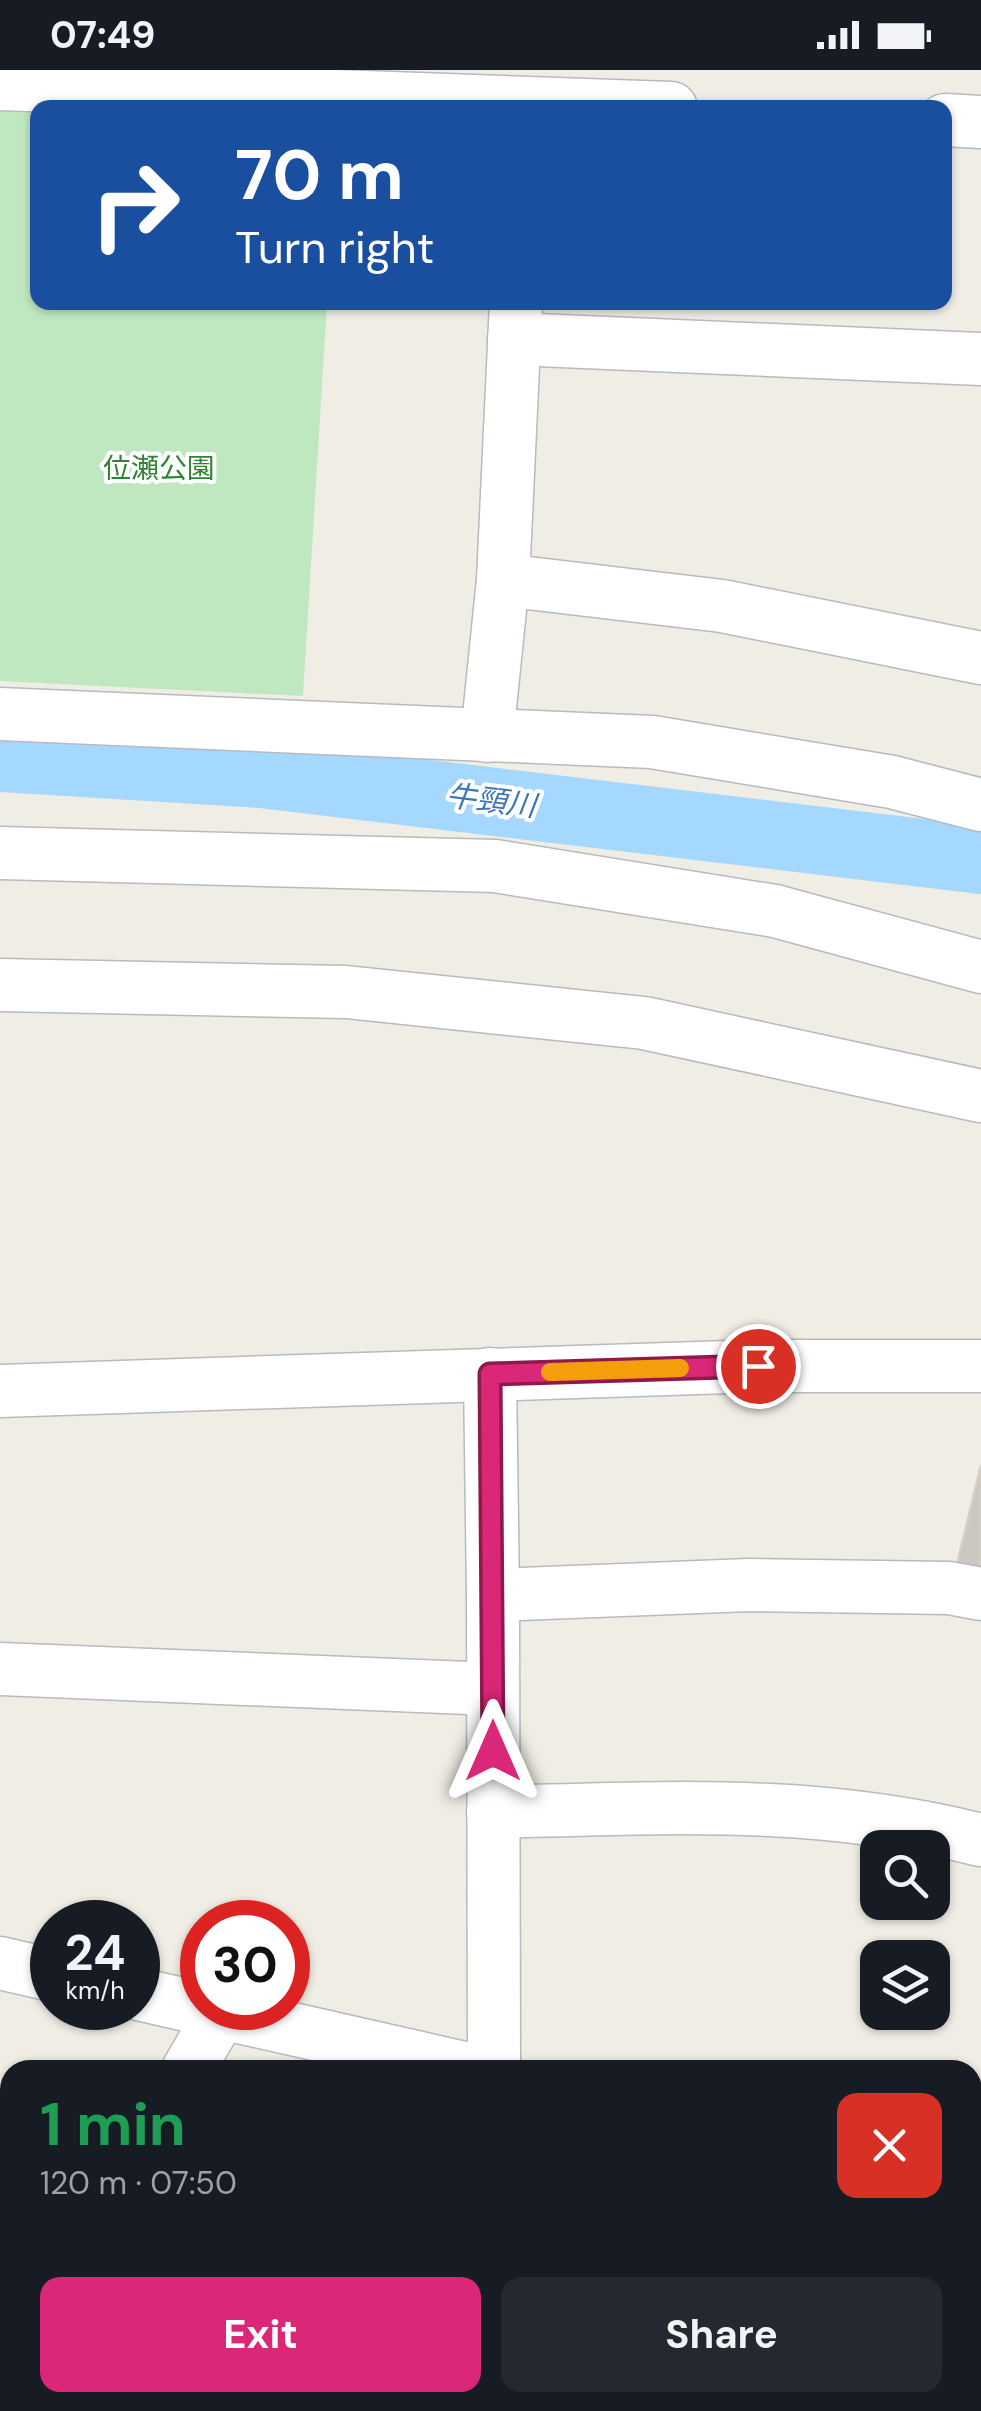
<!DOCTYPE html>
<html lang="en">
<head>
<meta charset="utf-8">
<style>
  body { margin:0; font-family:"DM Sans","Noto Sans JP",sans-serif; background:#242831; color:#f1f3f6; height:100vh; display:flex; flex-direction:column; font-size:38px; white-space:nowrap }
  * { box-sizing:border-box; margin:0 }
  p { font-size:32px; color:#9ea1a6 }
  .icon { flex:none; width:55px; height:55px; fill:none; stroke:currentColor; stroke-width:2; stroke-linecap:round; stroke-linejoin:round }
  .map { position:relative; flex:1; overflow:hidden }
  .side { position:absolute; left:0px; top:1990px; width:982px; height:352px; display:flex; flex-direction:column; background:#171b24; border-radius:30px 30px 0 0; box-shadow:0 2px 8px #0004 }
  .side>* { flex:none }
  .guide { position:absolute; left:30px; top:30px; width:922px; height:210px; border-radius:20px; box-shadow:0 2px 8px #0004; background:#1a4fa0; color:#fff; overflow:hidden }
  .buttons { position:absolute; left:860px; top:1760px; display:grid; gap:20px }
  .buttons a { display:grid; place-items:center; width:90px; height:90px; border-radius:20px; background:#171b24; box-shadow:0 2px 8px #0004; font-size:50px }
  .speed { position:absolute; left:30px; top:1830px; display:flex; gap:20px; font-size:50px; font-weight:700; text-align:center }
  .speed>* { display:grid; place-content:center; width:130px; height:130px; border-radius:50%; background:#171b24; box-shadow:0 2px 8px #0004; line-height:1 }
  .speed small { font-size:25px; font-weight:400 }
  .speed .limit { border:15px solid #d22; background:#fff; color:#111 }
  .pin { position:absolute; display:grid; place-items:center; width:85px; height:85px; color:#fff; margin:-42px; border:5px solid #fff; border-radius:50%; box-shadow:0 2px 10px #0007 }
  .me { position:absolute; width:110px; margin:-55px; rotate:0deg; stroke-linejoin:round; filter:drop-shadow(0 0 8px #0008) }
  .turn { display:flex; align-items:center; gap:35px; height:210px; padding:0 40px; font-size:45px }
  .turn .icon { width:130px; height:130px; stroke-width:2.5 }
  .turn b { display:block; font-size:70px; line-height:85px }
  .round { display:grid; place-items:center; flex:none; width:105px; height:105px; border-radius:20px; background:#242831 }
  .overview { display:flex; align-items:center; justify-content:space-between; height:170px; padding:0 40px }
  h1 { font-size:60px; font-weight:700; line-height:75px; color:#1e9e55 }
  .primary-button { display:flex; gap:20px; margin-top:auto; padding:20px 40px }
  .primary-button a { flex:1; height:115px; border-radius:20px; background:#db2777; color:#fff; font-size:40px; font-weight:700; line-height:115px; text-align:center }
  .primary-button a+a { background:#242831; color:#f1f3f6 }
  .status { display:flex; justify-content:space-between; align-items:center; height:70px; padding:0 50px; background:#171b24; direction:ltr }
  .status svg { height:28px; fill:currentColor }
  .map>svg:first-child { display:block }
  .green { fill:#c0e8c0 }
  .lines { fill:none; stroke-linecap:round; stroke-linejoin:round }
  .river { stroke:#a5d8ff; stroke-width:68 }
  .building { fill:#cbc8c2; stroke:#d5cfc3; stroke-width:2.5; filter:url(#shadow) }
  .minor-casing { stroke:#b7babf; stroke-width:55 }
  .minor { stroke:#fff; stroke-width:52 }
  .route-casing { stroke:#8e194d; stroke-width:25 }
  .route { stroke:#db2777; stroke-width:18 }
  .slow { stroke:#f59e0b; stroke-width:18 }
  .labels { text-anchor:middle; stroke-width:8; stroke-linejoin:round; paint-order:stroke }
  .park-label { font-size:28px; fill:#308234; stroke:#fff }
  .water-label { font-size:30px; font-style:italic; fill:#3d78b6; stroke:#fff }
</style>
</head>
<body>
<div class="status"><b>07:49</b><svg viewBox="0 0 49 12"><path d="M0 12V9h3v3zM5 12V6h3v6zM10 12V3h3v9zM15 12V0h3v12zM26 1h20v11H26zM47 4h2v5h-2z"/></svg></div>
<div class="map">
<svg width="981" height="2341" viewBox="0 0 981 2341">
  <defs>
    <filter id="shadow"><feDropShadow dx="11" dy="6" stdDeviation="0" flood-color="#0004"/></filter>
  </defs>
  <rect width="100%" height="100%" fill="#f0ede5"/>
  <path class="green" d="M0,30L38,38V232L327,233L303,626L0,611Z"/>
  <g class="lines">
    <path class="river" d="M0,688L261,704L981,790"/>
  </g>
  <path class="building" d="M981,1395V1505L956,1499Z"/>
  <g class="lines">
    <g class="minor-casing">
      <g id="minor">
        <path d="M0,14L671,38"/>
        <path d="M945,50L981,52"/>
        <path d="M516,232L503,510L722,536L981,588"/>
        <path d="M514,269L981,289"/>
        <path d="M0,644L652,672L892,712L981,735"/>
        <path d="M487,666L503,510"/>
        <path d="M0,783L495,796L775,841L981,897"/>
        <path d="M0,915L346,922L644,953L981,1026"/>
        <path d="M490,1304L493,1525L749,1515L949,1518L981,1524"/>
        <path d="M0,1321L759,1296H981"/>
        <path d="M493,1525L494,2000"/>
        <path d="M0,1599L493,1619"/>
        <path d="M493,1742C662,1738 815,1728 981,1770"/>
        <path d="M0,1893L52,1905"/>
        <path d="M138,1924L473,2000"/>
        <path d="M188,2000L221,1943"/>
        <path d="M972,2118L981,2119"/>
        <path d="M0,2318L10,2302"/>
        <path d="M235,2332L250,2341"/>
        <path d="M294,2341L299,2332"/>
        <path d="M580,2341L585,2332"/>
        <path d="M805,2341L810,2332"/>
      </g>
    </g>
    <use href="#minor" class="minor"/>
  </g>
  <g class="lines">
    <g class="route-casing">
      <path id="route" d="M493,1681L490,1304L758,1296"/>
    </g>
    <use href="#route" class="route"/>
    <path class="slow" d="M550,1302L680,1298"/>
  </g>
  <g class="labels">
    <g class="park-label">
      <text x="159" y="408">位瀬公園</text>
    </g>
    <g class="water-label">
      <text transform="translate(491 731) rotate(7)" y="10">牛頸川</text>
    </g>
  </g>
</svg>
<div class="buttons">
<a><svg class="icon" aria-label="search" viewBox="0 0 24 24"><circle cx="10" cy="10" r="6"/><path d="M15 15l6 6"/></svg></a>
<a><svg class="icon" aria-label="layers" viewBox="0 0 24 24"><path d="M12 4l9 5-9 5-9-5zM3 14l9 5 9-5"/></svg></a>
</div>
<div class="speed"><div>24<small>km/h</small></div><div class="limit">30</div></div>
<div class="pin" style="left:758px;top:1296px;background:#d93025"><svg class="icon" aria-label="arrive" viewBox="0 0 24 24"><path d="M6 21V4h12l-3 4 3 4H6"/></svg></div>
<svg class="me" style="left:493px;top:1681px" viewBox="-20 -20 40 40"><path d="M0-17L14 15 0 8-14 15z" fill="#db2777" stroke="#fff" stroke-width="4"/></svg>
<div class="guide">
<div class="turn"><svg class="icon" aria-label="right" viewBox="0 0 24 24"><path d="M7 20v-9h11M14 6l5 5-5 5"/></svg><div><b>70 m</b>Turn right</div></div>
</div>
<section class="side">
<div class="overview"><div><h1>1 min</h1><p>120 m · 07:50</p></div><a class="round" style="background:#d93025;color:#fff"><svg class="icon" aria-label="close" viewBox="0 0 24 24"><path d="M6 6l12 12M18 6L6 18"/></svg></a></div>
<div class="primary-button"><a>Exit</a><a>Share</a></div>
</section>
</div>
</body>
</html>
